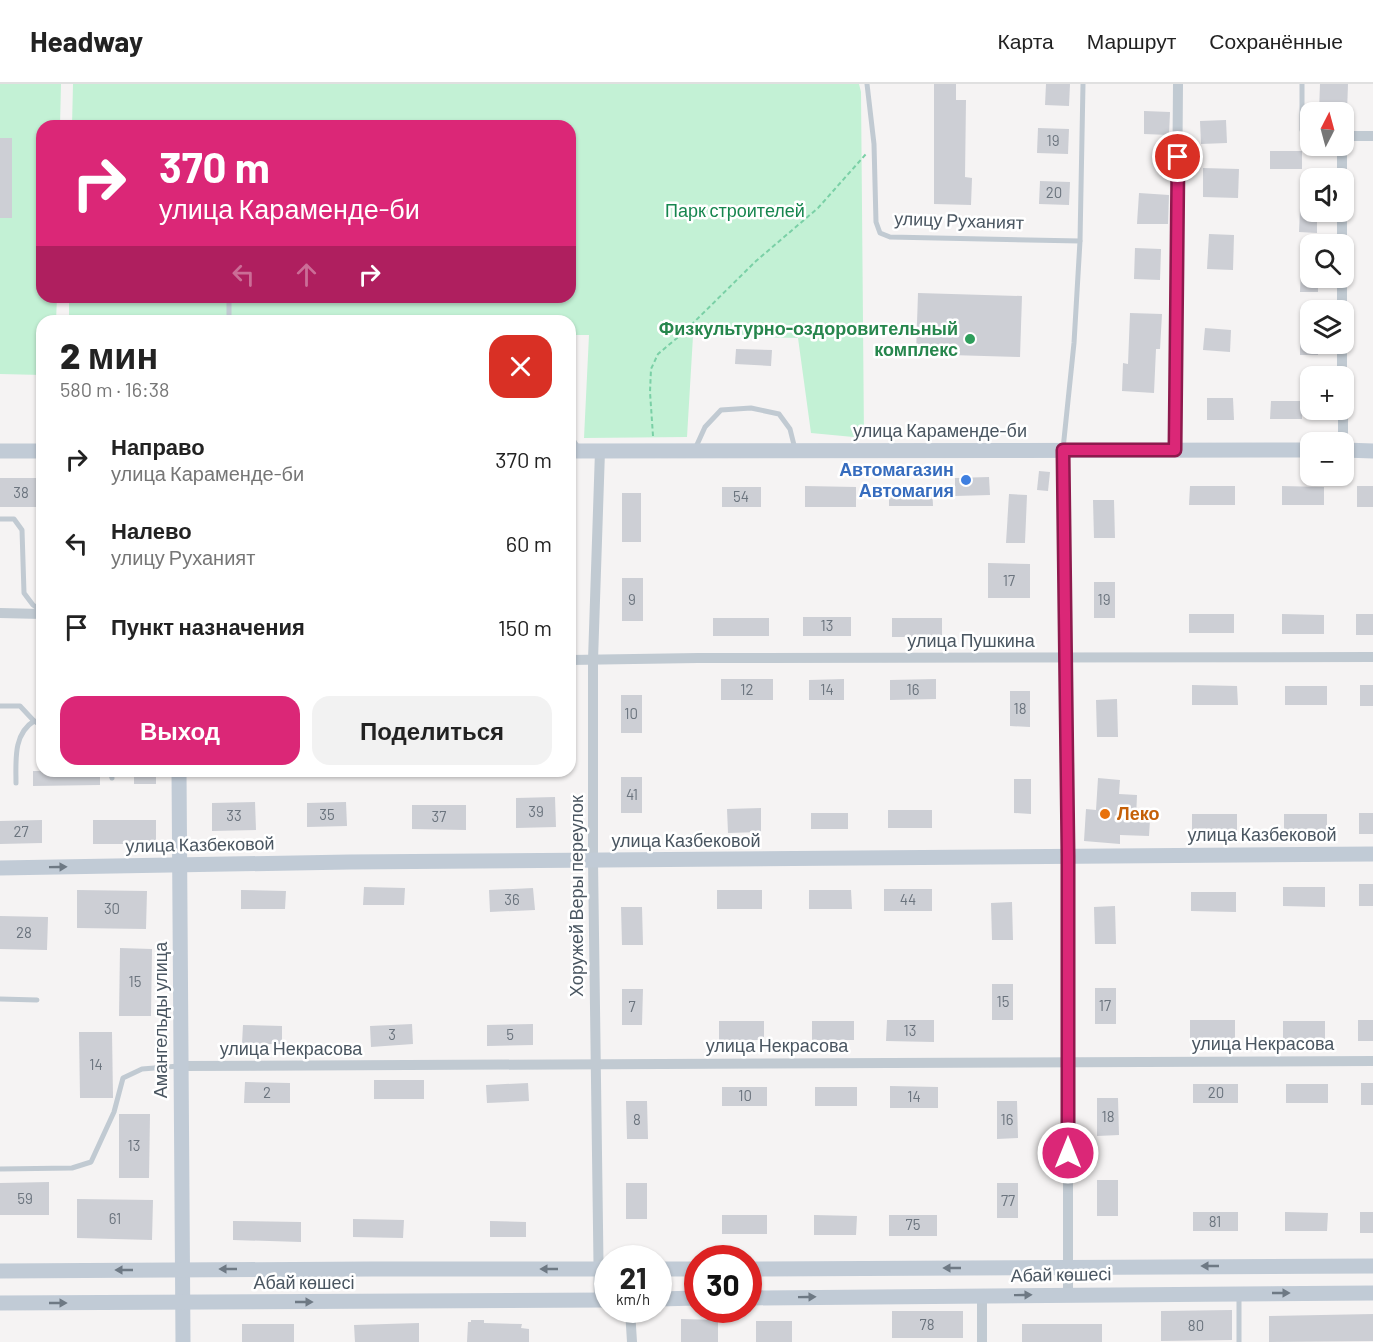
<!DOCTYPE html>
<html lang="ru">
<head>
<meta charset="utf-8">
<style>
  body { margin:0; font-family:Barlow,sans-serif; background:#f2f2f2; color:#222; height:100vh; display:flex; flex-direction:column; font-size:22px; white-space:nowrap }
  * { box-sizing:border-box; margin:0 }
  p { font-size:20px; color:#767676 }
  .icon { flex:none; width:33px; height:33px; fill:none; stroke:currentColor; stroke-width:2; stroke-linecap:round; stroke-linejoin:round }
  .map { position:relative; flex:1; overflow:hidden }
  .panel { position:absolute; left:36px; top:231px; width:540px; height:462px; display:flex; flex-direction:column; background:#fff; border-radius:18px; box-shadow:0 2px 4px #0004 }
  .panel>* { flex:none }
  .hud { position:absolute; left:36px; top:36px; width:540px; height:183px; border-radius:18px; box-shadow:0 2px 4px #0004; background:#db2777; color:#fff; overflow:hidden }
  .needle { width:39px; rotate:6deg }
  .fabs { position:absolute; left:1300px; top:18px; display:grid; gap:12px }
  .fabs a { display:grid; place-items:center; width:54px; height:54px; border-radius:12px; background:#fff; box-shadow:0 2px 4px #0004; font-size:30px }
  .speed { position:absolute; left:594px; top:1161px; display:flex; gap:12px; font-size:30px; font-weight:700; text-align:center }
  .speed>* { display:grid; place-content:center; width:78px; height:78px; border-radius:50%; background:#fff; box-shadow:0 2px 4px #0004; line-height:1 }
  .speed small { font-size:15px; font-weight:400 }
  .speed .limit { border:9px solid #d22; background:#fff; color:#111 }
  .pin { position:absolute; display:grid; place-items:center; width:51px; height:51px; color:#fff; margin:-26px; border:3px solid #fff; border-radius:50%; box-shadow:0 2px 6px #0007 }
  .me { position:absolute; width:66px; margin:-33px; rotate:0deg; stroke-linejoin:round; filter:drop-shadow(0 0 4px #0008) }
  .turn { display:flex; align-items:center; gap:21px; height:126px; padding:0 24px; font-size:27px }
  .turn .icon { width:78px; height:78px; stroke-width:2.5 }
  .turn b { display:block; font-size:42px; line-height:51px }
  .lanes { display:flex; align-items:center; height:57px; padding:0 24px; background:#0003; justify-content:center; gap:30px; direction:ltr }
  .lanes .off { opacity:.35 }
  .round { display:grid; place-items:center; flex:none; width:63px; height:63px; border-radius:18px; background:#f2f2f2 }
  .head { display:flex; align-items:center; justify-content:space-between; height:102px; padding:0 24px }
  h1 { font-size:36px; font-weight:800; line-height:45px }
  .button { display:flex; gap:12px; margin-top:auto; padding:12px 24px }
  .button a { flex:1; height:69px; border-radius:18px; background:#db2777; color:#fff; font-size:24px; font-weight:800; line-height:69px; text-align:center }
  .button a+a { background:#f2f2f2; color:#222 }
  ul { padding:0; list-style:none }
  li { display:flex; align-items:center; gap:18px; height:84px; padding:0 24px }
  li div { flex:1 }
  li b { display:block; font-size:22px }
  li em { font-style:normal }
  header { display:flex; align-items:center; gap:36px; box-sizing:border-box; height:84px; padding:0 30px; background:#fff; border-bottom:2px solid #e0e0e0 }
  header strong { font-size:28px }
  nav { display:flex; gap:33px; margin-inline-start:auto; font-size:21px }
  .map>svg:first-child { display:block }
  .green { fill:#c3f1d5 }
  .building { fill:#cdcfd5 }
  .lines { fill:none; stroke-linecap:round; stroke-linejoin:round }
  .path { stroke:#7ad0a6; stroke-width:2; stroke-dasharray:4.5 3; stroke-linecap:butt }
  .lane { stroke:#c1cad2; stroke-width:5 }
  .street { stroke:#c1cad2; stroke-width:10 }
  .secondary { stroke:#c1cbd6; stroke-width:15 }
  .oneway { fill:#6e7984 }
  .route-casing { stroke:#8e194d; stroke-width:15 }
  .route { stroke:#db2777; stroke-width:10 }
  .leisure-dot { fill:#2e9e5b; stroke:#fff; stroke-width:2 }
  .shop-dot { fill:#3f7fe0; stroke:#fff; stroke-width:2 }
  .food-dot { fill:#e8710a; stroke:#fff; stroke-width:2 }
  .labels { text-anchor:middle; stroke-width:5; stroke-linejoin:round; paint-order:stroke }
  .number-label { font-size:15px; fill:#6b747e }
  .park-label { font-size:18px; fill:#17864f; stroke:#fff }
  .street-label { font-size:18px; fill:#4a5661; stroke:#fff }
  .leisure-label { font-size:18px; font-weight:bold; fill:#27864d; stroke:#fff; text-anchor:end }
  .shop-label { font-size:18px; font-weight:bold; fill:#366cbe; stroke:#fff; text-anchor:end }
  .food-label { font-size:18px; font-weight:bold; fill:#c56008; stroke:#fff; text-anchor:start }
</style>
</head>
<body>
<header>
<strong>Headway</strong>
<nav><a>Карта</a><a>Маршрут</a><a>Сохранённые</a></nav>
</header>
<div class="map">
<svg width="1373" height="1258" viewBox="0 0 1373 1258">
  <rect width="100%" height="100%" fill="#f5f3f3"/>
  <g class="green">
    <path d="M0,0H61L60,42H42V213H57L56,237H42V291L0,290Z"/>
    <path d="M73,0H859L861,8L864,354L811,349L798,254L693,252L687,353L584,354L589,251H570V237H69V213H570V42H72Z"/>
  </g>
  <g class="building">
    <path d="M934,0H956V16H966L965,93L972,94L971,121L934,120Z"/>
    <path d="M1046,0H1070L1069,22L1045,21Z"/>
    <path d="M1320,0H1348L1347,28H1319Z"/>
    <path d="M1144,27L1170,28L1169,51L1144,50Z"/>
    <path d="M1226,36L1227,59L1201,60L1200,37Z"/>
    <path d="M1038,44L1069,45L1068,70L1037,69Z"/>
    <rect x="0" y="54" width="12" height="80"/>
    <rect x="1270" y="67" width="32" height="18"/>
    <path d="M1203,84L1239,85L1238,114L1203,113Z"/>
    <path d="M1040,97L1070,98L1069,121L1039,120Z"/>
    <path d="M1139,109L1169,111L1168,140H1137Z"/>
    <path d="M1300,124H1311V128H1317V149L1299,148Z"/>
    <path d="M1209,150L1234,151L1233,186L1207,185Z"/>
    <path d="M1135,164L1161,165L1160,196L1134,195Z"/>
    <path d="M1301,183H1311V194H1318V208H1300Z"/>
    <path d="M918,209L1022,212L1020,273L916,270Z"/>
    <path d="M1130,229L1162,230L1160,265H1156L1154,309L1122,307L1123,279L1128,280Z"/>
    <path d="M1205,244L1231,246L1230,268L1203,266Z"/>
    <path d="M1300,246H1311V260H1318V271H1300Z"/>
    <path d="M736,265L772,266L771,282L735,280Z"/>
    <path d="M1207,314H1233L1234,336H1207Z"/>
    <path d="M1271,317H1302V335H1270Z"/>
    <path d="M1039,387L1050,388L1048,407L1037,406Z"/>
    <path d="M989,393L990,411L955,412V394Z"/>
    <rect x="0" y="394" width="42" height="29"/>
    <path d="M805,402L856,403V423H805Z"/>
    <path d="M889,402H932L933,422H889Z"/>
    <path d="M1190,402H1235V421H1189Z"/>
    <path d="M1282,402L1324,403V421H1282Z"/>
    <rect x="1357" y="402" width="16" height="21"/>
    <rect x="722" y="403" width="39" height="20"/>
    <rect x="622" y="409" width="19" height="49"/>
    <path d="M1009,410L1027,411L1025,459H1006Z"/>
    <path d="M1093,416H1114L1115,454H1094Z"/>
    <path d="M988,479L1030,480V514H988Z"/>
    <rect x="622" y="494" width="21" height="43"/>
    <rect x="1094" y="498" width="21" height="36"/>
    <rect x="1189" y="530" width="45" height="19"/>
    <path d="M1282,530L1324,531V550H1282Z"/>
    <rect x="1356" y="530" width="17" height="21"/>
    <rect x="803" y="533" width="48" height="19"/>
    <rect x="713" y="534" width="56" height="18"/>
    <rect x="892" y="534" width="50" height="19"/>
    <rect x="721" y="595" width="52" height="21"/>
    <path d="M844,595V616H809V596Z"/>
    <path d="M936,595V615L890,616V596Z"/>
    <path d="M1192,601L1237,602L1238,621H1192Z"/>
    <rect x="1360" y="601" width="13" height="21"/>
    <rect x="1285" y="602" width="42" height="19"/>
    <path d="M1010,607H1030V643L1010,642Z"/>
    <rect x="621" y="611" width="21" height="38"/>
    <path d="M1117,615L1118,653H1097L1096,616Z"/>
    <path d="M33,687H100V701L33,702Z"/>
    <rect x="134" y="687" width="22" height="13"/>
    <rect x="621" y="693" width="21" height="36"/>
    <path d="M1098,694L1120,696L1119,710L1137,711L1136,735L1150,736L1149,752L1120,751V760L1084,757L1086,725L1096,726Z"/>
    <path d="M1014,695H1031V730L1014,729Z"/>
    <path d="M555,713L556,743L516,744V714Z"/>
    <path d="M255,718L256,746L212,747V719Z"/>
    <path d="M346,718L347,742L307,743V719Z"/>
    <path d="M412,721H466V746L412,745Z"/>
    <path d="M761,724V748L728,749L727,725Z"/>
    <rect x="888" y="726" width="44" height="18"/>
    <rect x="811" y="729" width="37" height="16"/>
    <rect x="1359" y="729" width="14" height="21"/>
    <rect x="1192" y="730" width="45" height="19"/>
    <rect x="1284" y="730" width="43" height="19"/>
    <path d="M42,736V759L0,760V737Z"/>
    <rect x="93" y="736" width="63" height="24"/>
    <rect x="1359" y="800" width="14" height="22"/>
    <path d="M364,803L405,804L404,821H363Z"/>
    <path d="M1283,803H1325V823L1283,822Z"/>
    <path d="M533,804L535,826L490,828L489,806Z"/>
    <rect x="884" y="805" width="48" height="22"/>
    <path d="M77,806L147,807L146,845L77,844Z"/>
    <path d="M241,806L286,807L285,825H241Z"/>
    <rect x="717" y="806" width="45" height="19"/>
    <path d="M809,806H851L852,825H809Z"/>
    <path d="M1191,808H1236V828L1191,827Z"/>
    <path d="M1012,818L1013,856H992L991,819Z"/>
    <path d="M1115,822L1116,860H1095L1094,823Z"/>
    <path d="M621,823H642L643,861H622Z"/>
    <path d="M0,832L48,833L47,866L0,865Z"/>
    <path d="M120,864L152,865L151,932H119Z"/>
    <rect x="992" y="900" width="21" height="36"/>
    <rect x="1095" y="904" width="21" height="36"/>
    <path d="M622,905H643L642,941H622Z"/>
    <path d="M887,936H934V958L886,957Z"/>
    <rect x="1190" y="936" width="45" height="20"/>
    <rect x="1358" y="936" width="15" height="21"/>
    <rect x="719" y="937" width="45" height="19"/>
    <rect x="812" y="937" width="42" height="19"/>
    <rect x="1283" y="937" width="42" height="19"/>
    <path d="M412,940L413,960L371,963L370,942Z"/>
    <path d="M533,940V961L487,962V941Z"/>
    <path d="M243,941L282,942V960H242Z"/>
    <path d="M79,948H112L113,1014H80Z"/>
    <rect x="374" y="996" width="50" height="19"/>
    <path d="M245,998L290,999V1019H244Z"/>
    <path d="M528,999L529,1017L487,1019L486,1001Z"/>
    <rect x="1361" y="999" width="12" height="22"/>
    <rect x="1193" y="1000" width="45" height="19"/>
    <rect x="1286" y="1000" width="42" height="19"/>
    <path d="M890,1002L938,1003V1024H890Z"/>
    <rect x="722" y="1003" width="45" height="19"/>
    <rect x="815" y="1003" width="42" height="19"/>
    <path d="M1097,1014H1118L1119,1051L1097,1052Z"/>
    <path d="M626,1017H647L648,1055H627Z"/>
    <path d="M997,1017H1017L1018,1054L997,1055Z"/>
    <path d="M119,1030H150L149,1094H119Z"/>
    <rect x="1097" y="1096" width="21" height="36"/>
    <path d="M49,1098V1131H0V1099Z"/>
    <rect x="626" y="1099" width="21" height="36"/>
    <rect x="997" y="1099" width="21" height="35"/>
    <path d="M77,1115L153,1116L152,1156L77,1154Z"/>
    <rect x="1193" y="1128" width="45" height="19"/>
    <path d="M1285,1128L1328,1129L1327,1147H1285Z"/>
    <rect x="1360" y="1128" width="13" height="21"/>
    <rect x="722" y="1131" width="45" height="19"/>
    <path d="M814,1131L857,1132L856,1151H814Z"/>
    <rect x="889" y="1131" width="48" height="21"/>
    <path d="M353,1135L404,1136L403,1154L353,1153Z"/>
    <path d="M233,1137L301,1138V1158L233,1156Z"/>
    <path d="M490,1137L526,1138V1153H490Z"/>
    <path d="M1232,1226V1256L1161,1257V1227Z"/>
    <rect x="892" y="1227" width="71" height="27"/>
    <path d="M1373,1230V1257L1269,1258V1232Z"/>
    <path d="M681,1235L718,1236V1258H681Z"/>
    <path d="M471,1236H484V1239L522,1240L521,1244L529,1245V1258H467L468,1238H471Z"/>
    <rect x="756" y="1237" width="36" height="21"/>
    <path d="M419,1239V1258H355L354,1241Z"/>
    <rect x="242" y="1240" width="52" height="18"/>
    <rect x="1022" y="1240" width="80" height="18"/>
  </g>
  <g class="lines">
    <path class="path" d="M653,352L650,308L651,285L658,270L683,249L756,177L818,124L866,70"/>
    <g class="lane">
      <path d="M867,0L874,60L876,138L880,149L890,153L1080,157L1074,259L1063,365"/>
      <path d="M1302,0V46L1311,50"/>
      <path d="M1080,157L1083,0"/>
      <path d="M229,237V213"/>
      <path d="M570,351L579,365"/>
      <path d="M695,365L705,343L721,326L751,324L779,330L790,345L795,365"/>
      <path d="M0,435H14L22,446L24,509L33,521L42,527"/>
      <path d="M0,622H20L34,637L42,642"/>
      <path d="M110,687L112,694"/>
      <path d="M16,699C16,677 13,650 34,637"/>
      <path d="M0,915L37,916"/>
      <path d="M0,1085L72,1084L91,1078L114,1028L123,994L142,985L179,982"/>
      <path d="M1239,1211V1258"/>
    </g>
    <g class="street">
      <path d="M1344,60L1351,52H1373"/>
      <path d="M1342,94V62"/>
      <path d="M1342,128V160"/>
      <path d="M1342,194V226"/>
      <path d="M1342,260V292"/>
      <path d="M1343,326V358"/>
      <path d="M1175,366L1178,0"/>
      <path d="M1063,367L1068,772V1211"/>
      <path d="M0,529L42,530"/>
      <path d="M570,576L698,574L1373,573"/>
      <path d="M181,982L1373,977"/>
      <path d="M599,1216L593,777V576L600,367"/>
      <path d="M630,1226L632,1258"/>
      <path d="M982,1258V1211"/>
    </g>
    <g class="secondary">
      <path d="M1344,366L1373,367"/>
      <path d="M0,367H42"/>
      <path d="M570,367L1311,366"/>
      <path d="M179,687L183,1258"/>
      <path d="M0,784L349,778L1373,770"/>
      <path d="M658,1185H698"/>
      <path d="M748,1185L1373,1182"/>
      <path d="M0,1187L372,1185H608"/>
      <path d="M748,1214L1373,1209"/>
      <path d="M658,1215L698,1214"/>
      <path d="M0,1219L608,1216"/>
    </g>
  </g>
  <defs><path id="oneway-solid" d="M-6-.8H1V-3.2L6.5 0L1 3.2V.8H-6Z" transform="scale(1.5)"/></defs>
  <g class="oneway">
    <use href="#oneway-solid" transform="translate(58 783) rotate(-1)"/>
    <use href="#oneway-solid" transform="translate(1210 1182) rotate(180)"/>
    <use href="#oneway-solid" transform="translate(952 1184) rotate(180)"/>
    <use href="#oneway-solid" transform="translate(228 1185) rotate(180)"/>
    <use href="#oneway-solid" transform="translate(549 1185) rotate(-180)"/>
    <use href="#oneway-solid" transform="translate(124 1186) rotate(180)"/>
    <use href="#oneway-solid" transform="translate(1281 1209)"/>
    <use href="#oneway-solid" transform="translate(1023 1211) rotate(-1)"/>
    <use href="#oneway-solid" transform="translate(807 1213) rotate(-1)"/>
    <use href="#oneway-solid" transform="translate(304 1218)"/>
    <use href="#oneway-solid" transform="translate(58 1219)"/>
  </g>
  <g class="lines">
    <g class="route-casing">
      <path id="route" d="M1068,1069V772L1063,366H1175L1178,73"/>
    </g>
    <use href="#route" class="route"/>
  </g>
  <circle class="leisure-dot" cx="970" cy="255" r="6"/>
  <circle class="shop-dot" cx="966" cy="396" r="6"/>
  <circle class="food-dot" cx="1105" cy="730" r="6"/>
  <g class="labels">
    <g class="number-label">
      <text x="1053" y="62">19</text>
      <text x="1054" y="114">20</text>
      <text x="21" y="414">38</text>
      <text x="741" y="418">54</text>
      <text x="1009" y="502">17</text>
      <text x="632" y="521">9</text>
      <text x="1104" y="521">19</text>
      <text x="827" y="547">13</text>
      <text x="747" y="611">12</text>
      <text x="827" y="611">14</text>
      <text x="913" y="611">16</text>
      <text x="1020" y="630">18</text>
      <text x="631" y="635">10</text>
      <text x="632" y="716">41</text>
      <text x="536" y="733">39</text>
      <text x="327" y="736">35</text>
      <text x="234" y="737">33</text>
      <text x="439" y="738">37</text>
      <text x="21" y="753">27</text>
      <text x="512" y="821">36</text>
      <text x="908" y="821">44</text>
      <text x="112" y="830">30</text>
      <text x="24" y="854">28</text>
      <text x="135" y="903">15</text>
      <text x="1003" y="923">15</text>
      <text x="1105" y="927">17</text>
      <text x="632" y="928">7</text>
      <text x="910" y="952">13</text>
      <text x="392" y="956">3</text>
      <text x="510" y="956">5</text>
      <text x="96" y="986">14</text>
      <text x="267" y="1014">2</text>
      <text x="1216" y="1014">20</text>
      <text x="745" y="1017">10</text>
      <text x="914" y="1018">14</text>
      <text x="1108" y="1038">18</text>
      <text x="637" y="1041">8</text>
      <text x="1007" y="1041">16</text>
      <text x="134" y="1067">13</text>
      <text x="25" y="1120">59</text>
      <text x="1008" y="1122">77</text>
      <text x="115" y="1140">61</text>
      <text x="1215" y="1143">81</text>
      <text x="913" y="1146">75</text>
      <text x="927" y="1246">78</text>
      <text x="1196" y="1247">80</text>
    </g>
    <g class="park-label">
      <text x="735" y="133">Парк строителей</text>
    </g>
    <g class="street-label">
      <text transform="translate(959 137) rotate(2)" y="6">улицу Руханият</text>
      <text x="940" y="353">улица Караменде-би</text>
      <text x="971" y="563">улица Пушкина</text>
      <text x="1262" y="757">улица Казбековой</text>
      <text x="686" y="763">улица Казбековой</text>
      <text transform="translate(200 761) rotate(-1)" y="6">улица Казбековой</text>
      <text transform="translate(577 812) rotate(-90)" y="6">Хоружей Веры переулок</text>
      <text transform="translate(161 936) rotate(-90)" y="6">Амангельды улица</text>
      <text x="1263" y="966">улица Некрасова</text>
      <text x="777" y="968">улица Некрасова</text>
      <text x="291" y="971">улица Некрасова</text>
      <text transform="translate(1061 1191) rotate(-1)" y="6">Абай көшесі</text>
      <text x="304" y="1205">Абай көшесі</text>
    </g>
    <g class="leisure-label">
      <text x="958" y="251">Физкультурно-оздоровительный<tspan x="958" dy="21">комплекс</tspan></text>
    </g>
    <g class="shop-label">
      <text x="954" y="392">Автомагазин<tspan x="954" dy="21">Автомагия</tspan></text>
    </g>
    <g class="food-label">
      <text x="1117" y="736">Леко</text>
    </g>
  </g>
</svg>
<div class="fabs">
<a><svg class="needle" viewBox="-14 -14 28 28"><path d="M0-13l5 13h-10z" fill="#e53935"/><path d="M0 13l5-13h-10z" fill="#767676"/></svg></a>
<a><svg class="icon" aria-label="sound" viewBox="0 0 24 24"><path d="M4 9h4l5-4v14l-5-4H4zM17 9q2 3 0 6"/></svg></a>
<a><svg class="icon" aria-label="search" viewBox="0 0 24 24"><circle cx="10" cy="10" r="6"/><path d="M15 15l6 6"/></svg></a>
<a><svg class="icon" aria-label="layers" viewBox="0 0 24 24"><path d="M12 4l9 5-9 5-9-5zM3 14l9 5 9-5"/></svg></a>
<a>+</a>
<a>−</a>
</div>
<div class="speed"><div>21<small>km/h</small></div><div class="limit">30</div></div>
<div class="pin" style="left:1178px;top:73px;background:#d93025"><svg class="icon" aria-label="arrive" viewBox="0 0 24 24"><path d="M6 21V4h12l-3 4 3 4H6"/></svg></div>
<svg class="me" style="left:1068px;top:1069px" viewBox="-20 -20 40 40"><circle r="17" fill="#db2777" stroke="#fff" stroke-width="3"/><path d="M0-11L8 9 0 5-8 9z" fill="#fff"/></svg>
<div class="hud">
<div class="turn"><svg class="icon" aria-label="right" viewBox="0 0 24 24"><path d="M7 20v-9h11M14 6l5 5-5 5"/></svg><div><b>370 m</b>улица Караменде-би</div></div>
<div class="lanes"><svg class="icon off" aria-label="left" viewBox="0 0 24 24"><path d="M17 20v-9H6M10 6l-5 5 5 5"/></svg><svg class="icon off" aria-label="ahead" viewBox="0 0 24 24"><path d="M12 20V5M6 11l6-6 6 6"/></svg><svg class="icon" aria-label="right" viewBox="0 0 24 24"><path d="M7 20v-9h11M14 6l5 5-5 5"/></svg></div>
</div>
<section class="panel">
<div class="head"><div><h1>2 мин</h1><p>580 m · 16:38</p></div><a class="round" style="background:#d93025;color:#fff"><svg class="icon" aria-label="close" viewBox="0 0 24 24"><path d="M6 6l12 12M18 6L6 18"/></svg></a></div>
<ul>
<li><svg class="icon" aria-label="right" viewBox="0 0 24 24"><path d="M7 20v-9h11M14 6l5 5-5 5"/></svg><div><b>Направо</b><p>улица Караменде-би</p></div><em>370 m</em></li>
<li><svg class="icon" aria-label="left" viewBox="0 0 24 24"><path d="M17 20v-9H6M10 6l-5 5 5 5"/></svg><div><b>Налево</b><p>улицу Руханият</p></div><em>60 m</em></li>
<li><svg class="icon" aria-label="arrive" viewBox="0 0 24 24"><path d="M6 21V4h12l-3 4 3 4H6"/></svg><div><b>Пункт назначения</b></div><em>150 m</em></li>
</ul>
<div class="button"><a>Выход</a><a>Поделиться</a></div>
</section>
</div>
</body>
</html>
